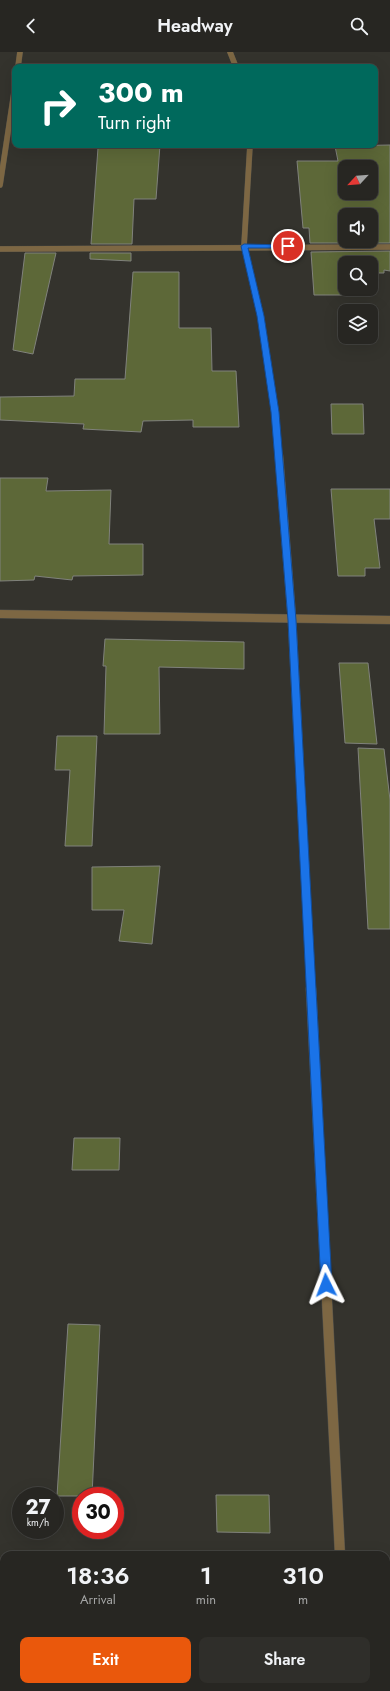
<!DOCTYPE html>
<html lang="en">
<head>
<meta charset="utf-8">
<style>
  body { margin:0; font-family:Jost,sans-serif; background:#2f2e2a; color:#f1f3f6; height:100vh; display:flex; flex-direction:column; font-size:15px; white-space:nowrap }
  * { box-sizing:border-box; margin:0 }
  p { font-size:13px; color:#a4a5a5 }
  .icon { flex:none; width:22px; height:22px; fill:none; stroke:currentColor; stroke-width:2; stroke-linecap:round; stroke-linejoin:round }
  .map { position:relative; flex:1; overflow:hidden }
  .panel { position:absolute; left:0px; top:1499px; width:390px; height:140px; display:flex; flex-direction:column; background:#272622; border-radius:12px 12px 0 0; box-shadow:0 4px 16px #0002,0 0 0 1px #434340 }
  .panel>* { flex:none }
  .top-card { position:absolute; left:12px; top:12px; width:366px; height:84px; border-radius:8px; box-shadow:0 4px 16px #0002,0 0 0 1px #434340; background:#00695c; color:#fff; overflow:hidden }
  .needle { width:26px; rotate:244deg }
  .fabs { position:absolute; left:338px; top:108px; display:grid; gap:8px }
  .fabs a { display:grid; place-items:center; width:40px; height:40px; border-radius:8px; background:#272622; box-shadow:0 4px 16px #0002,0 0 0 1px #434340; font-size:20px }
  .speed { position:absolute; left:12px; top:1435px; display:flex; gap:8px; font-size:20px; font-weight:700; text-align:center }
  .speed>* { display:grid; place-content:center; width:52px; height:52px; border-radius:50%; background:#272622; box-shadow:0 4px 16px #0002,0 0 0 1px #434340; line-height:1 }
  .speed small { font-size:10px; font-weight:400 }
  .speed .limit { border:6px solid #d22; background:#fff; color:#111 }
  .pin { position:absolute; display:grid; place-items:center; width:34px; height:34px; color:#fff; margin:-17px; border:2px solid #fff; border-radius:50%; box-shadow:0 1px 4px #0007 }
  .me { position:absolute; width:44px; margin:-22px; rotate:357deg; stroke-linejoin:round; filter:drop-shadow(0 0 3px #0008) }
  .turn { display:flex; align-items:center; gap:14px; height:84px; padding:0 20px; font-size:18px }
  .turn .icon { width:52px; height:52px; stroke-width:2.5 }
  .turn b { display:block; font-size:28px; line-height:34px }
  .eta { display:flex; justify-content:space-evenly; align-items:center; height:68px; text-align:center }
  .eta b { font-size:24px; font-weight:600; line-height:28px }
  .button { display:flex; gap:8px; margin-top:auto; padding:8px 20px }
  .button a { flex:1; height:46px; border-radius:8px; background:#ea580c; color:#fff; font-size:16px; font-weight:600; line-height:46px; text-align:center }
  .button a+a { background:#2f2e2a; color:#f1f3f6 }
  header { display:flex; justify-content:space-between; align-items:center; height:52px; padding:0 20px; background:#272622; font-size:18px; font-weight:600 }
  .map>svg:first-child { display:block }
  .building { fill:#5d6838; stroke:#80827c; fill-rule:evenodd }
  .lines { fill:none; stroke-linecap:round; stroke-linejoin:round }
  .minor-far2-casing { stroke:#52514b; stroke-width:6 }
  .minor-far1-casing { stroke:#52514b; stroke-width:9 }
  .minor-casing { stroke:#52514b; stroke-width:11 }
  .minor-far2 { stroke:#7d6743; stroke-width:5.5 }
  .minor-far1 { stroke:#7d6743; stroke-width:8 }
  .minor { stroke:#7d6743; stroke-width:10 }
  .route { fill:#1a73e8; stroke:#114b97 }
</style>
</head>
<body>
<header><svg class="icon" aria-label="back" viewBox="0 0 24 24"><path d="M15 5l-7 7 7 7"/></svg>Headway<svg class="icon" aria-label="search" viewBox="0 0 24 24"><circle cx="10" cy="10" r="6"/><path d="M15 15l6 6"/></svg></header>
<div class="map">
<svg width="390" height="1639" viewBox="0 0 390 1639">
  <rect width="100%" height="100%" fill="#34332d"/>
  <g class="building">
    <path d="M121,93H160L156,147H134L132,192H91L98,96H120Z"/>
    <path d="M390,93V191H310L309,176H303L297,109H338L335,94ZM345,115H371V141H345ZM345,163H371V189H345Z"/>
    <path d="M390,199V219L384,218V221H371V211H345L347,243H314L311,200Z"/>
    <path d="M25,201H56L33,302L13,298Z"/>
    <path d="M90,201H131V209L90,207Z"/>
    <path d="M133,220H179V276H211L212,319H236L239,375H193V368L143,369L141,380L83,377L84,372L0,368V345L74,344L75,327H125Z"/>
    <path d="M331,352H363L364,382H332Z"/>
    <path d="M0,426H48L46,439L111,438L109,492H143V523L73,524L72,528L35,524L34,528L0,529Z"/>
    <path d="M331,437H390V467H374L380,516H365V524H338Z"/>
    <path d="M105,587L244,590V617L159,615L160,682H104L106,614H103Z"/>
    <path d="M339,611H368L377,692L345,691Z"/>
    <path d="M57,684H97L92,794H65L70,718H55Z"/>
    <path d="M358,696L384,697L390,748V877H368Z"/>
    <path d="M160,814L152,892L119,889L124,858H92V815Z"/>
    <path d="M74,1086H120L119,1118H72Z"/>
    <path d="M68,1272L100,1273L92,1444H57Z"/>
    <path d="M216,1443H269L270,1481L217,1480Z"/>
  </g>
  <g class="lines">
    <g class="minor-far2-casing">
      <g id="minor-far2">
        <path d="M230,0L236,15"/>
        <path d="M18,15L20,0"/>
        <path d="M250,93L244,194L261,264L275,360L279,405"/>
        <path d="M0,133L15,34"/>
        <path d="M0,197L390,195"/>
      </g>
    </g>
    <g class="minor-far1-casing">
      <g id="minor-far1">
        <path d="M279,404L292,567L311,938"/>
        <path d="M0,562L390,568"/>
      </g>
    </g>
    <g class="minor-casing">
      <g id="minor">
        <path d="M311,937L340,1503"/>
        <path d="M347,1635V1639"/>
      </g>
    </g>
    <use href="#minor-far2" class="minor-far2"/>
    <use href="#minor-far1" class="minor-far1"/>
    <use href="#minor" class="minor"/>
  </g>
  <path class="route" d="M244,192L288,193L291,194L288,196H248L264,264L279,360L296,568L332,1233L330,1237L326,1238L323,1237L321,1233L288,568L271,360L257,264L241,194Z"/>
</svg>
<div class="fabs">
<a><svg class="needle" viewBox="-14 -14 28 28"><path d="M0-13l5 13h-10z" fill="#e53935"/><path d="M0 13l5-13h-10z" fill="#a4a5a5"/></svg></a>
<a><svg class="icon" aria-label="sound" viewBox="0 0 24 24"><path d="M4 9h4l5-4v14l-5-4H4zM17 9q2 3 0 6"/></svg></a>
<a><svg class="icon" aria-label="search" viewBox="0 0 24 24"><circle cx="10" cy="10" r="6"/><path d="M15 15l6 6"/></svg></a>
<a><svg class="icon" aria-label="layers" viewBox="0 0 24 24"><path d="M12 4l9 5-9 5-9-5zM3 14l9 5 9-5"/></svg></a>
</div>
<div class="speed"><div>27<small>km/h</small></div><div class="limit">30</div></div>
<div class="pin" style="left:288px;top:194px;background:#d93025"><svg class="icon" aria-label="arrive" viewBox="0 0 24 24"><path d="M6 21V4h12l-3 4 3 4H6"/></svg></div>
<svg class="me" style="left:326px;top:1233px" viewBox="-20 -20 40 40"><path d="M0-17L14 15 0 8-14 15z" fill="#1a73e8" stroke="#fff" stroke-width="4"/></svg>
<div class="top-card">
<div class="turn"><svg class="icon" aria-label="right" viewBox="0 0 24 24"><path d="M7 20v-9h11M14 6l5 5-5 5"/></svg><div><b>300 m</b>Turn right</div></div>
</div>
<section class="panel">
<div class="eta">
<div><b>18:36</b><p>Arrival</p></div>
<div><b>1</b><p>min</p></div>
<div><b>310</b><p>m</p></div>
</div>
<div class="button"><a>Exit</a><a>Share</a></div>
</section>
</div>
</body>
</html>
